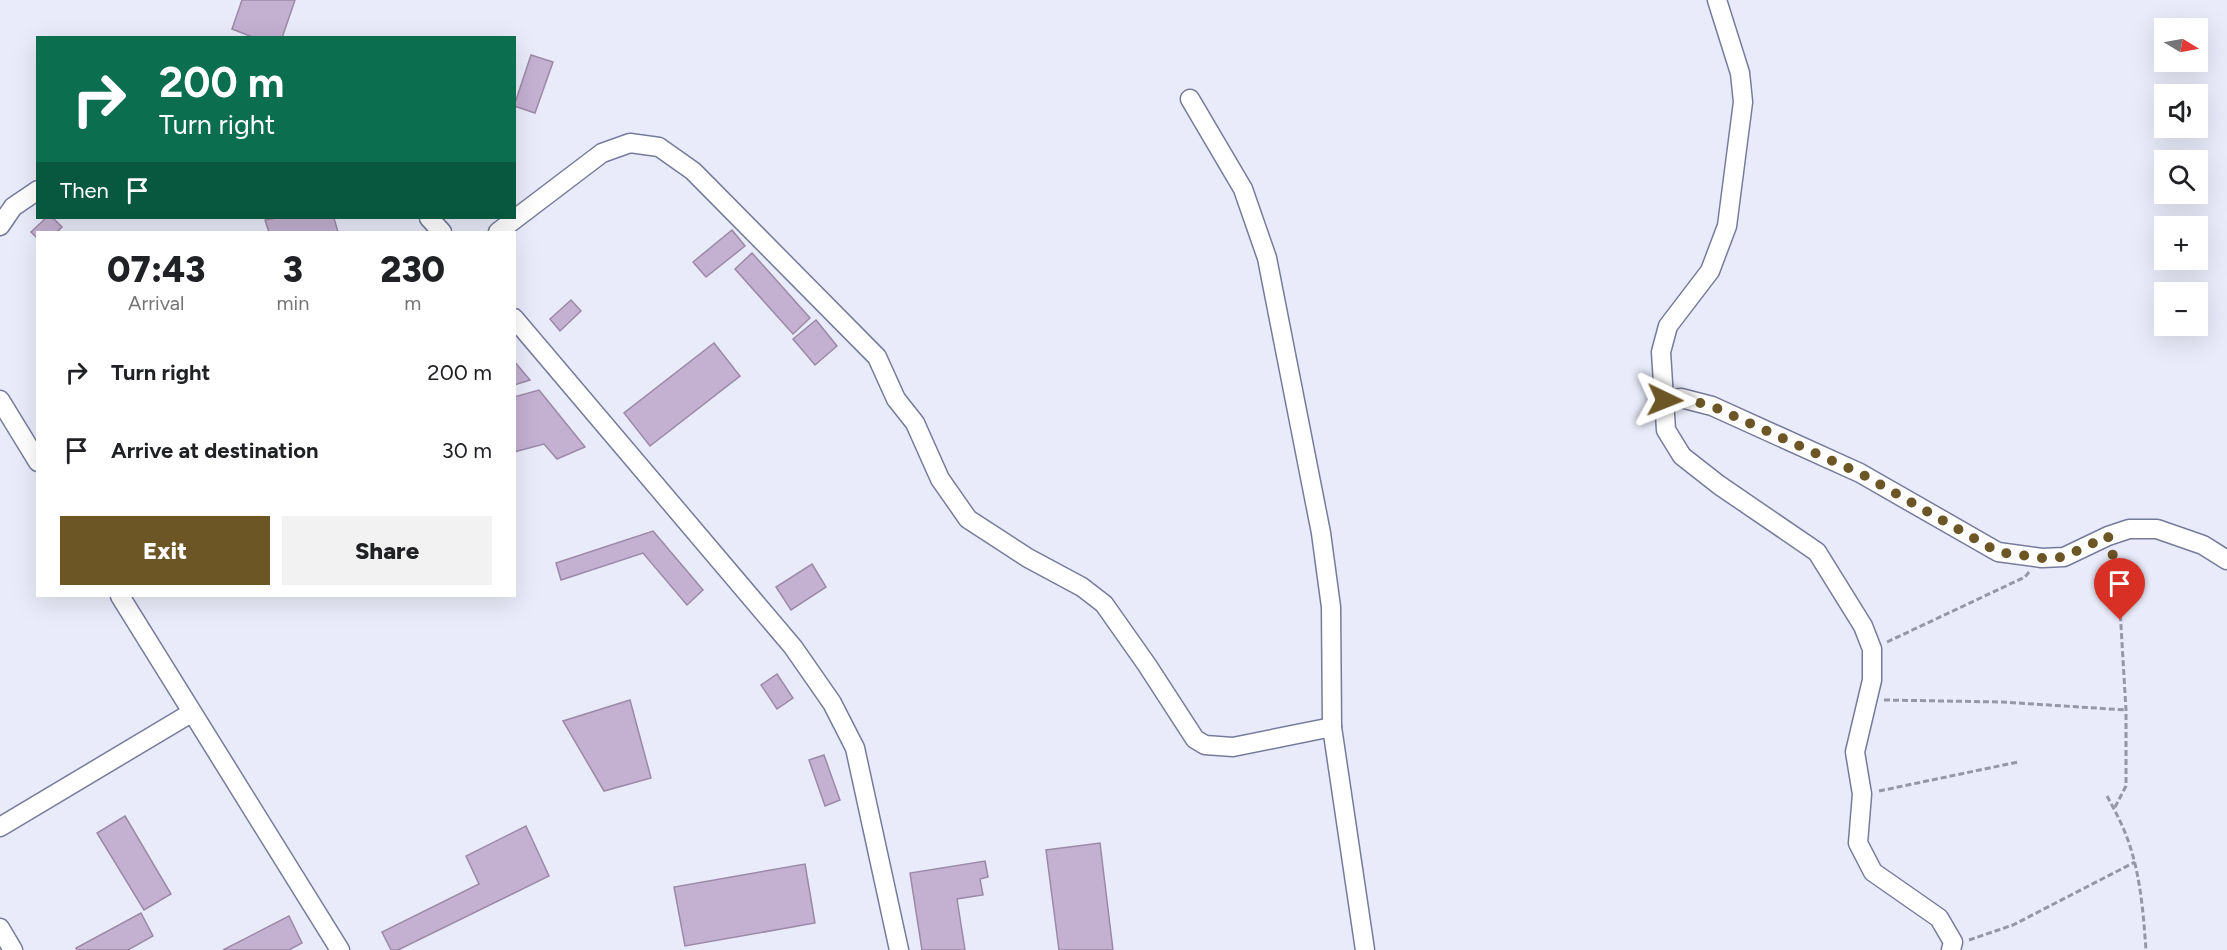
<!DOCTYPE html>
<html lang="en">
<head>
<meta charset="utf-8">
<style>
  body { margin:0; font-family:Figtree,sans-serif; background:#f2f2f2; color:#202124; height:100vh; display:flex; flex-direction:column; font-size:22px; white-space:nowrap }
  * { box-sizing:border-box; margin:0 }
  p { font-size:20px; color:#757577 }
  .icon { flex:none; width:33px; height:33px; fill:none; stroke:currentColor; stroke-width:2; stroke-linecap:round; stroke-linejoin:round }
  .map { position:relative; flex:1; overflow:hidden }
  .drawer { position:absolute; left:36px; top:231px; width:480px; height:366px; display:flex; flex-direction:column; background:#fff; border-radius:0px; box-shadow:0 6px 24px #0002 }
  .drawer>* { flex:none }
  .banner { position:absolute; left:36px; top:36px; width:480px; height:183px; border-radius:0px; box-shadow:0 6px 24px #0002; background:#0b6e4f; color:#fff; overflow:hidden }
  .needle { width:39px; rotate:100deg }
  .buttons { position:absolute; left:2154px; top:18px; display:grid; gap:12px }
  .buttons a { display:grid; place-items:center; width:54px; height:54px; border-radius:0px; background:#fff; box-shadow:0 6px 24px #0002; font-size:30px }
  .pin { position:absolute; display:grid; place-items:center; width:51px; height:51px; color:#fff; margin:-62px -26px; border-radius:50% 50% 50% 0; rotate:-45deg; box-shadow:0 0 6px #0007 }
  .pin .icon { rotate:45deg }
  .me { position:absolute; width:66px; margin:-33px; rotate:92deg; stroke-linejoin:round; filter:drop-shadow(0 0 4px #0008) }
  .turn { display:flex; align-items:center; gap:21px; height:126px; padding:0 24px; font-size:27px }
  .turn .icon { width:78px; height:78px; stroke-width:2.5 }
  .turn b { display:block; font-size:42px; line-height:51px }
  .then { display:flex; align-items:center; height:57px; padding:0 24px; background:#0003; gap:12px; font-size:22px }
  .eta { display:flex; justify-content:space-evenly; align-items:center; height:102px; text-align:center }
  .eta b { font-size:36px; font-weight:800; line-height:42px }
  .primary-button { display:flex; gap:12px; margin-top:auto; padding:12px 24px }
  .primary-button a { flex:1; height:69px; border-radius:0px; background:#6c5625; color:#fff; font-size:24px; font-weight:800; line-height:69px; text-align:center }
  .primary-button a+a { background:#f2f2f2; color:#202124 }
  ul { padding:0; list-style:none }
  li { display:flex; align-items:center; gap:18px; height:78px; padding:0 24px }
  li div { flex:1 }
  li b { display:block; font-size:22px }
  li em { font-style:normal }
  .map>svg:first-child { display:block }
  .building { fill:#c4b0d1; stroke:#9c89a8; stroke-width:1.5 }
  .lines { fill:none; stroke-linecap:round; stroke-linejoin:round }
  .minor-casing { stroke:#777b9b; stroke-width:21 }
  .path { stroke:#9597a6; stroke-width:3; stroke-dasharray:6 3; stroke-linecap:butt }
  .minor { stroke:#fff; stroke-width:18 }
  .route { stroke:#6c5625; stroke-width:10; stroke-dasharray:0 18 }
</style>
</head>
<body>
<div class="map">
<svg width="2227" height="950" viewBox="0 0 2227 950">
  <rect width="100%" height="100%" fill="#e9ebfa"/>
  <g class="building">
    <path d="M242,0H295L282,38H255L232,29Z"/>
    <path d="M531,55L553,62L535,113L514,106Z"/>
    <path d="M46,218H53L62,227L57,232H38V239L31,232Z"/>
    <path d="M277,218H334L338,232H269L265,220Z"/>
    <path d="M732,230L745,246L706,277L693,262Z"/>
    <path d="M752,253L810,318L793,334L735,269Z"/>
    <path d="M571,300L581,311L560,331L550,319Z"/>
    <path d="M816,320L837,346L815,365L793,339Z"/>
    <path d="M714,343L740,376L650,446L624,413Z"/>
    <path d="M514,361L530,380L514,385Z"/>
    <path d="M539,390L585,447L557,459L544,444L514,452V397Z"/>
    <path d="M653,531L703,590L687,605L643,553L561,580L556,563Z"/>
    <path d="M812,564L826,587L791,610L776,587Z"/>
    <path d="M777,674L793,698L777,709L761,685Z"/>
    <path d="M630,700L651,778L604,791L563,721Z"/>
    <path d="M824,755L840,800L825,806L809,760Z"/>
    <path d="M125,816L171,894L144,910L97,833Z"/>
    <path d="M526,826L549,876L398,950H391L382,932L479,884L466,856Z"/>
    <path d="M1100,843L1113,950H1059L1046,850Z"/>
    <path d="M985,861L988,877L980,879L983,895L957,899L965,950H922L910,873Z"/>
    <path d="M805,864L815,923L685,946L674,887Z"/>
    <path d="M141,913L153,936L128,950H77L76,948Z"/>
    <path d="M289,916L302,943L289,950H223Z"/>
  </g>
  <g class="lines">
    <g class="minor-casing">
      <g id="minor">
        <path d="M1717,0L1740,73L1743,102L1727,226L1710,271L1668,326L1661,352L1666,430L1682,456L1719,485L1817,552L1863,626L1872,649V680L1855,752L1862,794L1858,843L1873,872L1939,918L1953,942L1951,950"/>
        <path d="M1190,99L1243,189L1267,258L1321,533L1331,607L1332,727"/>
        <path d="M429,218L442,232"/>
        <path d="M0,226L13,207L38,190"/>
        <path d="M498,232L602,153L630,143L659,147L693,171L877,357L896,399L915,423L940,479L968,519L1028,558L1082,587L1104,604L1147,665L1195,739L1205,745L1233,747L1332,727L1365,950"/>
        <path d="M514,318L793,647L832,703L855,748L899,950"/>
        <path d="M0,400L38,462"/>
        <path d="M1665,400L1681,398L1712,406L1860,473L1998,552L2042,558L2064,557L2108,536L2129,529H2157L2203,545L2227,560"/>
        <path d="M120,596L340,950"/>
        <path d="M0,827L191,713"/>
        <path d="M0,928L13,950"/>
      </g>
    </g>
    <g class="path">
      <path d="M2112,553L2118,575L2126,710V786L2114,809"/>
      <path d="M1887,642L2025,577L2029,572"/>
      <path d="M1884,700L2002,702L2126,710"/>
      <path d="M1879,791L2018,762"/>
      <path d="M2107,796C2113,807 2119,818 2124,830C2140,868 2143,909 2146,950"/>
      <path d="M1969,940L2013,925L2135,862"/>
    </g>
    <use href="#minor" class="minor"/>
  </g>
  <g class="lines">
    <path class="route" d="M1665,400L1681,398L1712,406L1839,464L1860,473L1998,552L2042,558L2064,557L2108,536L2118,576L2120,620"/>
  </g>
</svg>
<div class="buttons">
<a><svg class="needle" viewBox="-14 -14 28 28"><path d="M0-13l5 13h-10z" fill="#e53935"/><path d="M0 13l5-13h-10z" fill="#757577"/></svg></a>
<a><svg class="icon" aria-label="sound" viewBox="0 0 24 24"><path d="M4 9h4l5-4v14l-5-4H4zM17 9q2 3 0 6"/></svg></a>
<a><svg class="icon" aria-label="search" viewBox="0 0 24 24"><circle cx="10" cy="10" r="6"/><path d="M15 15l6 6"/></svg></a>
<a>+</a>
<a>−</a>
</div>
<div class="pin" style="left:2120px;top:620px;background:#d93025"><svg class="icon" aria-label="arrive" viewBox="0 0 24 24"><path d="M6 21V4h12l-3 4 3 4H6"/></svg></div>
<svg class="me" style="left:1665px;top:400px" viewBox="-20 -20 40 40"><path d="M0-17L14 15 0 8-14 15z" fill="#6c5625" stroke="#fff" stroke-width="4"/></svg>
<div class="banner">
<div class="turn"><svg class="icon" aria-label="right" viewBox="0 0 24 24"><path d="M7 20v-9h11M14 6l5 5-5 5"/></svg><div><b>200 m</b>Turn right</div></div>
<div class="then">Then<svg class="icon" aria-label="arrive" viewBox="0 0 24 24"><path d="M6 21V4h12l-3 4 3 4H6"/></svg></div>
</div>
<section class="drawer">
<div class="eta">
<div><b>07:43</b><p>Arrival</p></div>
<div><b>3</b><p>min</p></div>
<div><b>230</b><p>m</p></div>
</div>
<ul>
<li><svg class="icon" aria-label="right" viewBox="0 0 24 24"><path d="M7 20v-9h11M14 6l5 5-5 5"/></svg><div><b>Turn right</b></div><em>200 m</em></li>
<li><svg class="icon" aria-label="arrive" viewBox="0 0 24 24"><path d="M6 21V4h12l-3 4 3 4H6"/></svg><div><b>Arrive at destination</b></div><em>30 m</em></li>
</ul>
<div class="primary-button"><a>Exit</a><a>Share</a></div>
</section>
</div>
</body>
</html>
